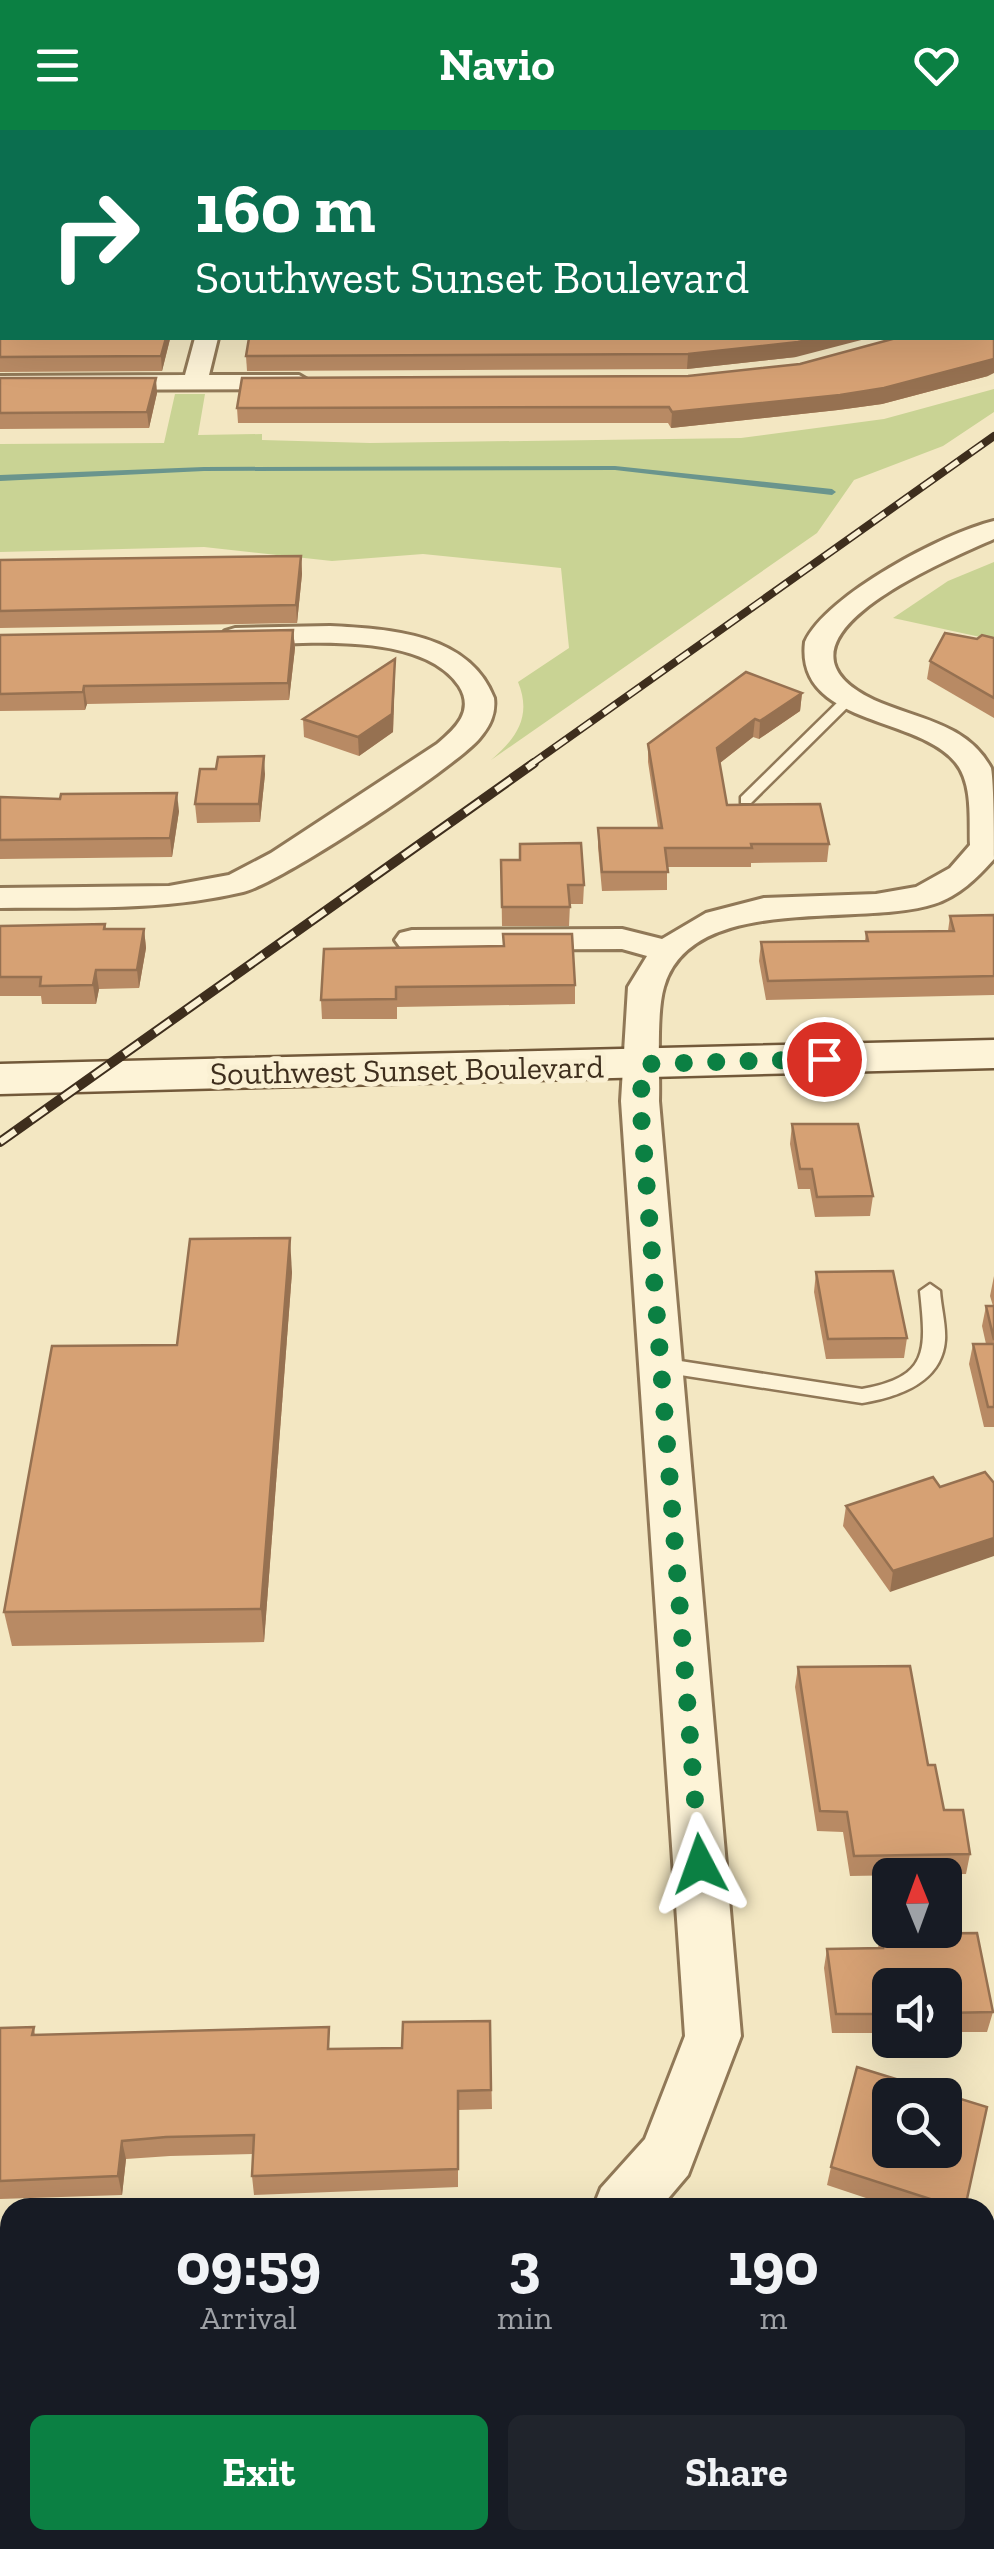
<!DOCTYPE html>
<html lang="en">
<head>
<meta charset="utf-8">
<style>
  body { margin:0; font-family:"Zilla Slab",serif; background:#20242c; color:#f1f3f6; height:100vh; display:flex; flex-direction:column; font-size:38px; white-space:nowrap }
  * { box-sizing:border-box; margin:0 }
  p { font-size:32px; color:#9ea1a6 }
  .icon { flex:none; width:55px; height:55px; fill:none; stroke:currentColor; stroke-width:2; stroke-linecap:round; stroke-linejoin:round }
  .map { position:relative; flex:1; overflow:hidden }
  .panel { position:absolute; left:0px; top:2068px; width:995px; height:352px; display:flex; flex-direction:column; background:#171b24; border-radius:30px 30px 0 0; box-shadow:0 10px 40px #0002 }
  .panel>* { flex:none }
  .banner { position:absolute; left:0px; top:0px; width:995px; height:210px; box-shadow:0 10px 40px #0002; background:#0b6e4f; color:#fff; overflow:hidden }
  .needle { width:65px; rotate:359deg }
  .fabs { position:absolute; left:872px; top:1728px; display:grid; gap:20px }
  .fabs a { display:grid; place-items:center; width:90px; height:90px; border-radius:15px; background:#171b24; box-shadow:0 10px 40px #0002; font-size:50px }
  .pin { position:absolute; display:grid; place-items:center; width:85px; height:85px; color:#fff; margin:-42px; border:5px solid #fff; border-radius:50%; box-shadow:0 2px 10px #0007 }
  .me { position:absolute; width:110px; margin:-55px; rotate:356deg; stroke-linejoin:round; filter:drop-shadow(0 0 8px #0008) }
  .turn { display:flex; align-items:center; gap:35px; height:210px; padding:0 30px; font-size:45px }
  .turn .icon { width:130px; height:130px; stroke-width:2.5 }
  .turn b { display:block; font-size:70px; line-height:85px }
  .eta { display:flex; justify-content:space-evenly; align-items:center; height:170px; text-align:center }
  .eta b { font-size:60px; font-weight:700; line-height:70px }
  .primary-button { display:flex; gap:20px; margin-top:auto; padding:20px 30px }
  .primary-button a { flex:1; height:115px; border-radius:15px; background:#0b8043; color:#fff; font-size:40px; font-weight:700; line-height:115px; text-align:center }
  .primary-button a+a { background:#20242c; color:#f1f3f6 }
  header { display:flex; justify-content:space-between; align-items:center; height:130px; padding:0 30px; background:#0b8043; color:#fff; font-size:45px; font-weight:700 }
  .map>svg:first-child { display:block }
  .green { fill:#c9d394 }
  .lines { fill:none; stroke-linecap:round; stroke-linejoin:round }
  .stream { fill:#6a958d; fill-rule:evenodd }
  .lane-casing { stroke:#907857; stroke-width:5 }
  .street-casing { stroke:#907857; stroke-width:6 }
  .secondary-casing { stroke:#72593a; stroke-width:5 }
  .lane { fill:#fdf3d7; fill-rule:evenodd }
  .street { fill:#fdf3d7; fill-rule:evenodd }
  .secondary { fill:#fdf3d7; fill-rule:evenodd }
  .rail-far1-casing { stroke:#3e2e1d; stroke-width:8 }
  .rail-casing { stroke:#3e2e1d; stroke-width:10 }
  .rail-far1 { stroke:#faf0d3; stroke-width:5; stroke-dasharray:15; stroke-linecap:butt }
  .rail { stroke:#faf0d3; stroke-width:6; stroke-dasharray:19; stroke-linecap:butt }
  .wall { fill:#b88a64 }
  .shaded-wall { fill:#967151 }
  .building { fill:#d6a174; stroke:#967151; stroke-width:2.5; fill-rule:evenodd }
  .route { stroke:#0b8043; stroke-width:18; stroke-dasharray:0 32.4 }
  .labels { text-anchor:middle; stroke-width:10; stroke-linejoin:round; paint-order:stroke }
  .street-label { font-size:32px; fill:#3e2e1d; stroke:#faf0d3 }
</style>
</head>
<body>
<header><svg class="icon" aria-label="menu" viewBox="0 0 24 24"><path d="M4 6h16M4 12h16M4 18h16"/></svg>Navio<svg class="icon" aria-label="heart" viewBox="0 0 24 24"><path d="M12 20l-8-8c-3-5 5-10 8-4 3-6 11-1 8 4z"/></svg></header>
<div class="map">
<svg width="994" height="2419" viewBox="0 0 994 2419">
  <rect width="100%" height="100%" fill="#f3e7c2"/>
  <g class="green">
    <path d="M994,259V282L943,316L854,350L817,403L491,630C517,608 532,586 518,552L569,518L561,438L423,424L332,431L204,417L0,422V314L164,313L175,264H205L198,305L262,304V310L370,313L741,308L884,289Z"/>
    <path d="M994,432V510L893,488L948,451Z"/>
    <path d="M994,2324V2419H857L866,2410H985V2329Z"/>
  </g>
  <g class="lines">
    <path class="stream" d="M615,336L832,359L836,362L832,365L615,340L204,341L0,351V345L204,337Z"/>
    <g class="lane-casing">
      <g id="lane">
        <path d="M844,566L856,569L751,673H741V667Z"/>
        <path d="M930,1154L940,1161C941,1177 946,1194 945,1210C942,1253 898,1267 862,1273L661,1242L651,1235L661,1228L862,1259C930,1247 926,1220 920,1161Z"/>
      </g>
    </g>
    <g class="street-casing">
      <g id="street">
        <path d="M391,0H411V2H392Z"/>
        <path d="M931,0H951L952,2H933Z"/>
        <path d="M195,208H218L209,245H299L311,252L299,259L0,260V246L185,245Z"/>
        <path d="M994,391V409C945,431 750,511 874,570C916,589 967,593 991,638C994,655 994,708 994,729C977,748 959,766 934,774C862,798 691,761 664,857C656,884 660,941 659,971L741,1906L688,2045L660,2078H593L601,2058L645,2009L685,1906L621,971L628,857L647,826L622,819L412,820L400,817L395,810L400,803L412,800L622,799L662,809L706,783L764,768L876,764L916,757L950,738L970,715C969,690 973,654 956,633C918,585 795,596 805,512C826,465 944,403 994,391Z"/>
        <path d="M330,496C389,499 469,503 494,568C496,584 490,596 479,609C454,638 279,754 243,762C163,781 82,777 0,778V758L169,756L229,745L271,723L437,614C455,599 475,581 459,556C421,499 294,514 235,516L225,513L221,507L225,501L235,498Z"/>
        <rect x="0" y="2179" width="10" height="62"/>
        <path d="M166,2410H232L231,2419H165Z"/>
      </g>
    </g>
    <g class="secondary-casing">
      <path id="secondary" d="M994,910V938L0,964V934Z"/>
    </g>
    <use href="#lane" class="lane"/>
    <use href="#street" class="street"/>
    <use href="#secondary" class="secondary"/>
    <g class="rail-far1-casing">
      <path id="rail-far1" d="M530,635L994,306"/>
    </g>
    <g class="rail-casing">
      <path id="rail" d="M0,1012L534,633"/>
    </g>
    <use href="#rail-far1" class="rail-far1"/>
    <use href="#rail" class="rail"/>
  </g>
  <g class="wall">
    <path d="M0,0H361L360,2H2V8H0Z"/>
    <path d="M0,65L2,66V208L170,209L162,241L0,242Z"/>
    <path d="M249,208L796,227L687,239L247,241L246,226Z"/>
    <path d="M800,234L988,246L882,274L838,280L671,298L668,293H238L237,278L688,246Z"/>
    <path d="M0,248L157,263L149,298L0,299Z"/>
    <path d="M301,426L302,444L297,493L0,498V430Z"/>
    <path d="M293,500L295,518L289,570L87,574L85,580L0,581V505Z"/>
    <path d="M994,508V588L927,549L930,531L977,509Z"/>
    <path d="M395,546L393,602L359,626L304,607L303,589Z"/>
    <path d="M802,563L800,581L759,609L753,607L720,633L727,675L829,714L827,732L751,733V737H667V760L602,761L598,717V698H658L648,632V614Z"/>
    <path d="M216,639L265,644L260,692L197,693L195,674Z"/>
    <path d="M0,667L179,681L172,727L0,729Z"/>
    <path d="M520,714L584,755L583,774H570L569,796H502L501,730H520Z"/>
    <path d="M994,785V865L766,870L759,831L761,812L865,811L866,802L948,801L950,786Z"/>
    <path d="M105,794L106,799H144L146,818L139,858L99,859L96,874H42L41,866H0V796Z"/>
    <path d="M503,816L575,855V874L397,877V889H322L321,870Z"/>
    <path d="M792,994L873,1066L870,1086L815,1087L810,1059H798L790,1014Z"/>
    <path d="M292,1142L264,1512L12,1516L4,1482L177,1215Z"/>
    <path d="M816,1142L907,1208L904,1228L826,1229L814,1162Z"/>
    <path d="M994,1146V1297H984L969,1234L973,1214H986L982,1196L986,1176H993L990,1166Z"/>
    <path d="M933,1347L890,1462L843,1396L846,1376Z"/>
    <path d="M798,1537L928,1635L944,1680L970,1724L966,1744L850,1746L843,1702L817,1701L795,1557Z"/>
    <path d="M881,1804L993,1882L987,1902H945V1855H890V1903H832L824,1838L827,1819L878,1818Z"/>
    <path d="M490,1891L492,1979L458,1980V2057L254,2065L252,2046L253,2024L170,2026L126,2029L122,2065L0,2069V1898L34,1897L35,1905L331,1919L402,1918Z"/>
    <path d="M831,2037L965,2078H896L827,2055Z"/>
    <path d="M476,2410H622L626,2419H479Z"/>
  </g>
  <g class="shaded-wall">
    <path d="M166,208H170V209L162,241L161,226Z"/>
    <path d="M816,208H869L796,227L687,239L688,224Z"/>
    <path d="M994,229V243L988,246L882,274L838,280L671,298L672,282Z"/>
    <path d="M156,248L157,263L149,298L147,282Z"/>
    <path d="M301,426L302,444L297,493L296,475Z"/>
    <path d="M293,500L295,518L289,570L288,553Z"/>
    <path d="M395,529L393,602L359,626L358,607Z"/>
    <path d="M84,556L87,574L85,580L83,562Z"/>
    <path d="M802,563L800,581L759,609L760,591Z"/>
    <path d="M755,589L753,607L716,636L717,618Z"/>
    <path d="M264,626L265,644L260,692L259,674Z"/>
    <path d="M177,663L179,681L172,727L170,708Z"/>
    <path d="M144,799L146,818L139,858L137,840Z"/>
    <path d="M96,840L99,859L96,874L93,855Z"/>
    <path d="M290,1108L292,1142L264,1512L261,1479Z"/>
    <path d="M994,1408V1426L890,1462L893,1441Z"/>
    <path d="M122,2011L126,2029L122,2065L118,2046Z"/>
    <path d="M91,2410H96L99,2419H90Z"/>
  </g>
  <g class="building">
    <path d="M249,0H288L287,2H253Z"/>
    <path d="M292,0H360V2H291Z"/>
    <path d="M444,0H908L909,2H444Z"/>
    <path d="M992,34H994V146L992,153Z"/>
    <path d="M0,65L2,66V98H0Z"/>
    <path d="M2,105V208H166L161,226L0,227V115Z"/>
    <path d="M992,164L994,165V229L884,258L840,265L672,282L669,277L237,278L242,248L688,246L800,234L896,208H992Z"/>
    <path d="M249,208H816L798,212L688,224L246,226Z"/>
    <path d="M0,248H156L147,282L0,283Z"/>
    <path d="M301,426L296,475L0,481V430Z"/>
    <path d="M293,500L288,553L84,556L83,562L0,564V505Z"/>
    <path d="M945,503L977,509L982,505L994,508V568L930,531Z"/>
    <path d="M395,529L392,584L358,607L303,589Z"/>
    <path d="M746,542L802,563L760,591L755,589L717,618L727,675L820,674L829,714H751L752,718H665L668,742H602L598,698H662L648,614Z"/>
    <path d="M264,626L259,674H195L200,639H216L218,627Z"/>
    <path d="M177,663L170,708L0,710V667L60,669L61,664Z"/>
    <path d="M581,713L584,755H568L570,777H502L501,730H520V714Z"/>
    <path d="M994,785V846L768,851L761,812L868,811L866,802L954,801L950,786Z"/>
    <path d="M105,794L104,799H144L137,840H96L93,855L40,856L41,847H0V796Z"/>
    <path d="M503,804H572L575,855L396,857V869L321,870L324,819L504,816Z"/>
    <path d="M792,994H858L873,1066L817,1067L812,1039H800Z"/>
    <path d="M290,1108L261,1479L4,1482L52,1216L177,1215L190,1109Z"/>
    <path d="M893,1141L907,1208L828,1209L816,1142Z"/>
    <path d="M986,1176H994V1210Z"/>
    <path d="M973,1214H994V1277H988Z"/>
    <path d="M985,1342L994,1353V1408L893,1441L846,1376L933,1347L940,1357Z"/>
    <path d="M910,1536L928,1635H935L944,1680H963L970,1724L854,1726L847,1682L820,1681L798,1537Z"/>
    <path d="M977,1803L993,1882L945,1883V1855H890V1884H836L827,1819L883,1818L881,1804Z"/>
    <path d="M490,1891L491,1960L458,1961V2039L252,2046L254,2005L166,2007L122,2011L118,2046L0,2051V1898L34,1897L32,1905L329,1897L328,1919L402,1918L403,1892Z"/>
    <path d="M857,1937L987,1977L965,2078H958L831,2037ZM890,1965H945V2020H890Z"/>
    <path d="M0,2327H10V2410H91L90,2419H0Z"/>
    <rect x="302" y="2410" width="140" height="9"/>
    <path d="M484,2410H622L626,2419H488Z"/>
  </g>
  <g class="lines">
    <path class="route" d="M700,1734L640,971L644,934L824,929"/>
  </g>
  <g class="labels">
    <g class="street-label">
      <text transform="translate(407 940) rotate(-1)" y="11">Southwest Sunset Boulevard</text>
    </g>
  </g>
</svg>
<div class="fabs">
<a><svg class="needle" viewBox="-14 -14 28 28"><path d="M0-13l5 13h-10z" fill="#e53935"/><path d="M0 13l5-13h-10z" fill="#9ea1a6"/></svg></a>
<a><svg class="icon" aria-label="sound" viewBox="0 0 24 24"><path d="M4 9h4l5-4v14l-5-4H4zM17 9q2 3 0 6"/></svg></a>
<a><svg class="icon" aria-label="search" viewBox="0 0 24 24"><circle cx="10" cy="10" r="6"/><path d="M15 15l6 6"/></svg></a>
</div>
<div class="pin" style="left:824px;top:929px;background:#d93025"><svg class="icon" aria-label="arrive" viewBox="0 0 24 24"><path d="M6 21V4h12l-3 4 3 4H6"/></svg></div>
<svg class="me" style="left:700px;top:1734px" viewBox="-20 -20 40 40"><path d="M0-17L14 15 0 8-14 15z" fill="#0b8043" stroke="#fff" stroke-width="4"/></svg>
<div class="banner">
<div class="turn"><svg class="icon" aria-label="right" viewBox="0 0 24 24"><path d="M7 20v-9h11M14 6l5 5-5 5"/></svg><div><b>160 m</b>Southwest Sunset Boulevard</div></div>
</div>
<section class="panel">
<div class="eta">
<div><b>09:59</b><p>Arrival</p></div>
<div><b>3</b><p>min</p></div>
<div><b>190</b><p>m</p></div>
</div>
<div class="primary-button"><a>Exit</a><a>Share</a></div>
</section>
</div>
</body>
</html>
